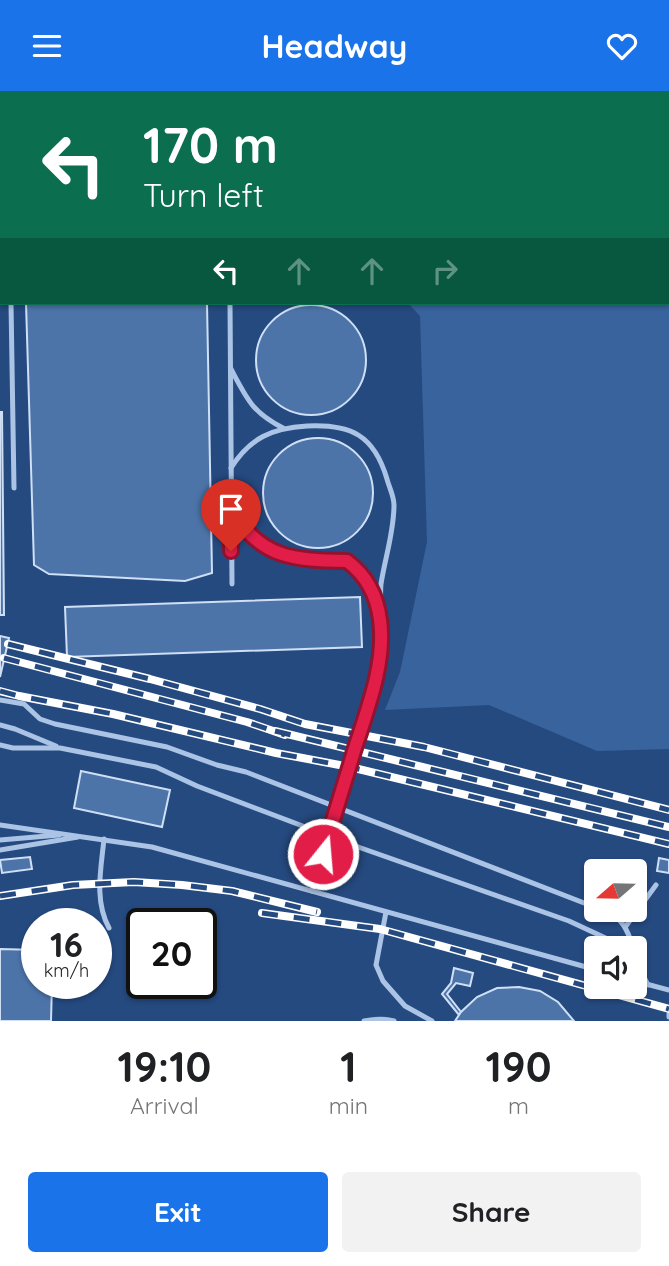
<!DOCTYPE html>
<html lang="en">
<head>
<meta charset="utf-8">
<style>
  body { margin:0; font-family:Quicksand,sans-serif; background:#f2f2f2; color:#202124; height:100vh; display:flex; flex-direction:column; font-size:26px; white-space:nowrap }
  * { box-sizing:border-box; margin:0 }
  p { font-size:23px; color:#757577 }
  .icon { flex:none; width:38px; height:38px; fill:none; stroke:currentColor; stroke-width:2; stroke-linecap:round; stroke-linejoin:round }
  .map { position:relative; height:930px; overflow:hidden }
  .details { display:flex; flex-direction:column; background:#fff; flex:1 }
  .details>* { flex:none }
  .hud { position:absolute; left:0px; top:0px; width:670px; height:214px; box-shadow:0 2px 5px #0004; background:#0b6e4f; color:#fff; overflow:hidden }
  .needle { width:46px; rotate:250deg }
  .tools { position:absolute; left:584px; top:768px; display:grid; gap:14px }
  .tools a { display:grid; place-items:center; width:63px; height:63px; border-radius:7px; background:#fff; box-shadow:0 2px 5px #0004; font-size:35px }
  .speed { position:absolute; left:21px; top:817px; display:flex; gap:14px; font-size:35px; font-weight:700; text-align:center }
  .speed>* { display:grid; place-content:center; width:91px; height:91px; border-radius:50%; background:#fff; box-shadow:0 2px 5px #0004; line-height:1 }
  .speed small { font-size:18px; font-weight:400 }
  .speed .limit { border:4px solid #111; border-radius:10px; background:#fff; color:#111 }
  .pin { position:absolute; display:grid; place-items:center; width:60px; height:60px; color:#fff; margin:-72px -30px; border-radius:50% 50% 50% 0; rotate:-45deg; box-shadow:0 0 7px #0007 }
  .pin .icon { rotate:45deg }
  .me { position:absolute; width:77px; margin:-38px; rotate:17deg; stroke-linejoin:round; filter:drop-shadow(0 0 5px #0008) }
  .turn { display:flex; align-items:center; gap:24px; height:147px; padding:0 28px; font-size:32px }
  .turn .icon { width:91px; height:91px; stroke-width:2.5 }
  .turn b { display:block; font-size:49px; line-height:60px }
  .lanes { display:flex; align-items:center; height:66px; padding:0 28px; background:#0003; justify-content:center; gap:35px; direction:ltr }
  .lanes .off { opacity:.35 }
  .eta { display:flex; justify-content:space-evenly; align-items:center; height:119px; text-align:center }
  .eta b { font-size:42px; font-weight:800; line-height:49px }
  .cta { display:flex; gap:14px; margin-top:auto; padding:14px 28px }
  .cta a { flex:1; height:80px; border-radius:7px; background:#1a73e8; color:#fff; font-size:28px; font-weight:800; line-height:80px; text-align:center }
  .cta a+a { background:#f2f2f2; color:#202124 }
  header { display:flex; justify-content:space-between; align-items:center; height:91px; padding:0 28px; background:#1a73e8; color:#fff; font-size:32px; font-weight:800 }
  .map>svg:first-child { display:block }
  .green { fill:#39639d }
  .water { fill:#456188; stroke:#a0bfe7; stroke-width:2 }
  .building { fill:#4d74a9; stroke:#cfdff5; stroke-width:2 }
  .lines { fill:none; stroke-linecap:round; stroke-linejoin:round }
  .lane { stroke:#abc4e6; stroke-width:5 }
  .rail-casing { stroke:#fff; stroke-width:8 }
  .rail { stroke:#254a80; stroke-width:5; stroke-dasharray:16; stroke-linecap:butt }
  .route-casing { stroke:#92132f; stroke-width:18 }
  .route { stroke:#e11d48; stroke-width:12 }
</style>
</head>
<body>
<header><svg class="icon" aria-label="menu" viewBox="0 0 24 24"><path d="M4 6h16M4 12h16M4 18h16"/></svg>Headway<svg class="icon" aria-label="heart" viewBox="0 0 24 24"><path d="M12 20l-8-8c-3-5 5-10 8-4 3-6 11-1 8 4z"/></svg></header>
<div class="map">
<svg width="669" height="930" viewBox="0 0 669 930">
  <rect width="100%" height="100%" fill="#254a80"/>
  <g class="green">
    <path d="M255,0H600L601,2H255Z"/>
    <path d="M669,134V658L597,660L489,614L385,619L400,581L427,451L420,225L408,212H668Z"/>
  </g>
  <path class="water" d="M600,0H669V134L668,2H601Z"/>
  <g class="building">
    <path d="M41,0H182L184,2H39Z"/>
    <path d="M26,212H207L212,482L185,490L49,483L34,474Z"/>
    <circle cx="311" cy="269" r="55"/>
    <path d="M0,321H2L4,524H0Z"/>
    <circle cx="318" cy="402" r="55"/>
    <path d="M360,506L362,556L67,566L65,516Z"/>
    <path d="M0,545L9,547L0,586Z"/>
    <path d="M81,680L170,699L162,736L74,717Z"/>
    <path d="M30,766L32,778L2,782L0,769Z"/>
    <path d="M659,767L669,769V782L657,780Z"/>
    <path d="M0,858L37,859V892H52L51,930H0Z"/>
    <path d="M454,877L473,882L470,895L456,892L447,903L461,921L459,924L442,903L451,892Z"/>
    <path d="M519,896L540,900L558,911L574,930H455L461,921L477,906L497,897Z"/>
  </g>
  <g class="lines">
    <g class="lane">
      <path d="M8,0V2"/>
      <path d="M201,0L202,2"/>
      <path d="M213,2V0"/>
      <path d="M11,212L14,397"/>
      <path d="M230,212L232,493"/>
      <path d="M231,278C247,308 252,321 283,337"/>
      <path d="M231,377C250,347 272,337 307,335C351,333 374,344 387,388C389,396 394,405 394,414C394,441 385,467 381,493C380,502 381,511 381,520"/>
      <path d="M231,418C252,455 277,467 319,469C327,470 339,467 347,470C351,471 356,477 359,480C384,506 382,544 378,578L312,800"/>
      <path d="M0,609L24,613L40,628L55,633L167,656L217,674L246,681L597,817"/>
      <path d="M0,634L15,638L56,655"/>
      <path d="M0,654L13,657H60L156,676L197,695L361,757L569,830L612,850L620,858"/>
      <path d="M0,734L152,756L597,879"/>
      <path d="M104,748C101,778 94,809 109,837"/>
      <path d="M0,749L59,744"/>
      <path d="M0,759L78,746"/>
      <path d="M603,819C623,827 627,838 634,858"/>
      <path d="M386,821L376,874L383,890L405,915L432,930"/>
      <path d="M626,835L656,794"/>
      <path d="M635,862L640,876"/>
      <path d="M635,872L639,876L648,894"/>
      <path d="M635,890L669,899"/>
      <path d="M669,923V926"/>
      <path d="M364,930C374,928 384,927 394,930"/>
    </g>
    <g class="rail-casing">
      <g id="rail">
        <path d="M8,553L150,588L260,618L305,633L424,656L669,719"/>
        <path d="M4,567L247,631L285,644"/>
        <path d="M0,600L19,605L113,623L276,662L350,676L669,753"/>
        <path d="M275,640L669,736"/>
        <path d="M0,805L73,794L134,791L182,794L232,800L317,821"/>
        <path d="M262,822L380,838L669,918"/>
      </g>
    </g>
    <use href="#rail" class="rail"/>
  </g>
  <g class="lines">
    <g class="route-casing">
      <path id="route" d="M231,460V418C260,468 294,469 347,470C367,485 377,504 380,529C386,572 367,619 354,660C344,694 333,728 323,763"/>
    </g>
    <use href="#route" class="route"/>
  </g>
</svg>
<div class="tools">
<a><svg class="needle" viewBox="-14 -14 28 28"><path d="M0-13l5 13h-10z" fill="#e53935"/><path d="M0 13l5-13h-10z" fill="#757577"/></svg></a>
<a><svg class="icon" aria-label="sound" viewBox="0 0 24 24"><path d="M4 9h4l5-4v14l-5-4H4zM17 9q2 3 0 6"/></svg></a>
</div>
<div class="speed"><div>16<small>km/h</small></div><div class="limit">20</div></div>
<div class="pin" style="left:231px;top:460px;background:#d93025"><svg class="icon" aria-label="arrive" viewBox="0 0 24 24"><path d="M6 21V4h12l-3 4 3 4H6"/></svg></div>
<svg class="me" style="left:323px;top:763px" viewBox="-20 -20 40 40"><circle r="17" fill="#e11d48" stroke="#fff" stroke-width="3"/><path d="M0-11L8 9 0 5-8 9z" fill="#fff"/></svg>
<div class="hud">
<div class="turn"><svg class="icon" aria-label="left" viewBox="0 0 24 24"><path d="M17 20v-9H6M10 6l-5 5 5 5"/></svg><div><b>170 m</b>Turn left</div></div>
<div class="lanes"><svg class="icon" aria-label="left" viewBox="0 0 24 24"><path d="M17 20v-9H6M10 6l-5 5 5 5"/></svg><svg class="icon off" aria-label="ahead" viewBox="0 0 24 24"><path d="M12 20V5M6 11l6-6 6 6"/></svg><svg class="icon off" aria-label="ahead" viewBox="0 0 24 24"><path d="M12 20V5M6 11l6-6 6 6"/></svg><svg class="icon off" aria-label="right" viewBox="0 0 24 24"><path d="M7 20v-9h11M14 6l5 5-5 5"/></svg></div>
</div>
</div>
<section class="details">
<div class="eta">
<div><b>19:10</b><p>Arrival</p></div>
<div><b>1</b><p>min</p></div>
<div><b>190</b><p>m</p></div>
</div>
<div class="cta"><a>Exit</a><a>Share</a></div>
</section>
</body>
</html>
